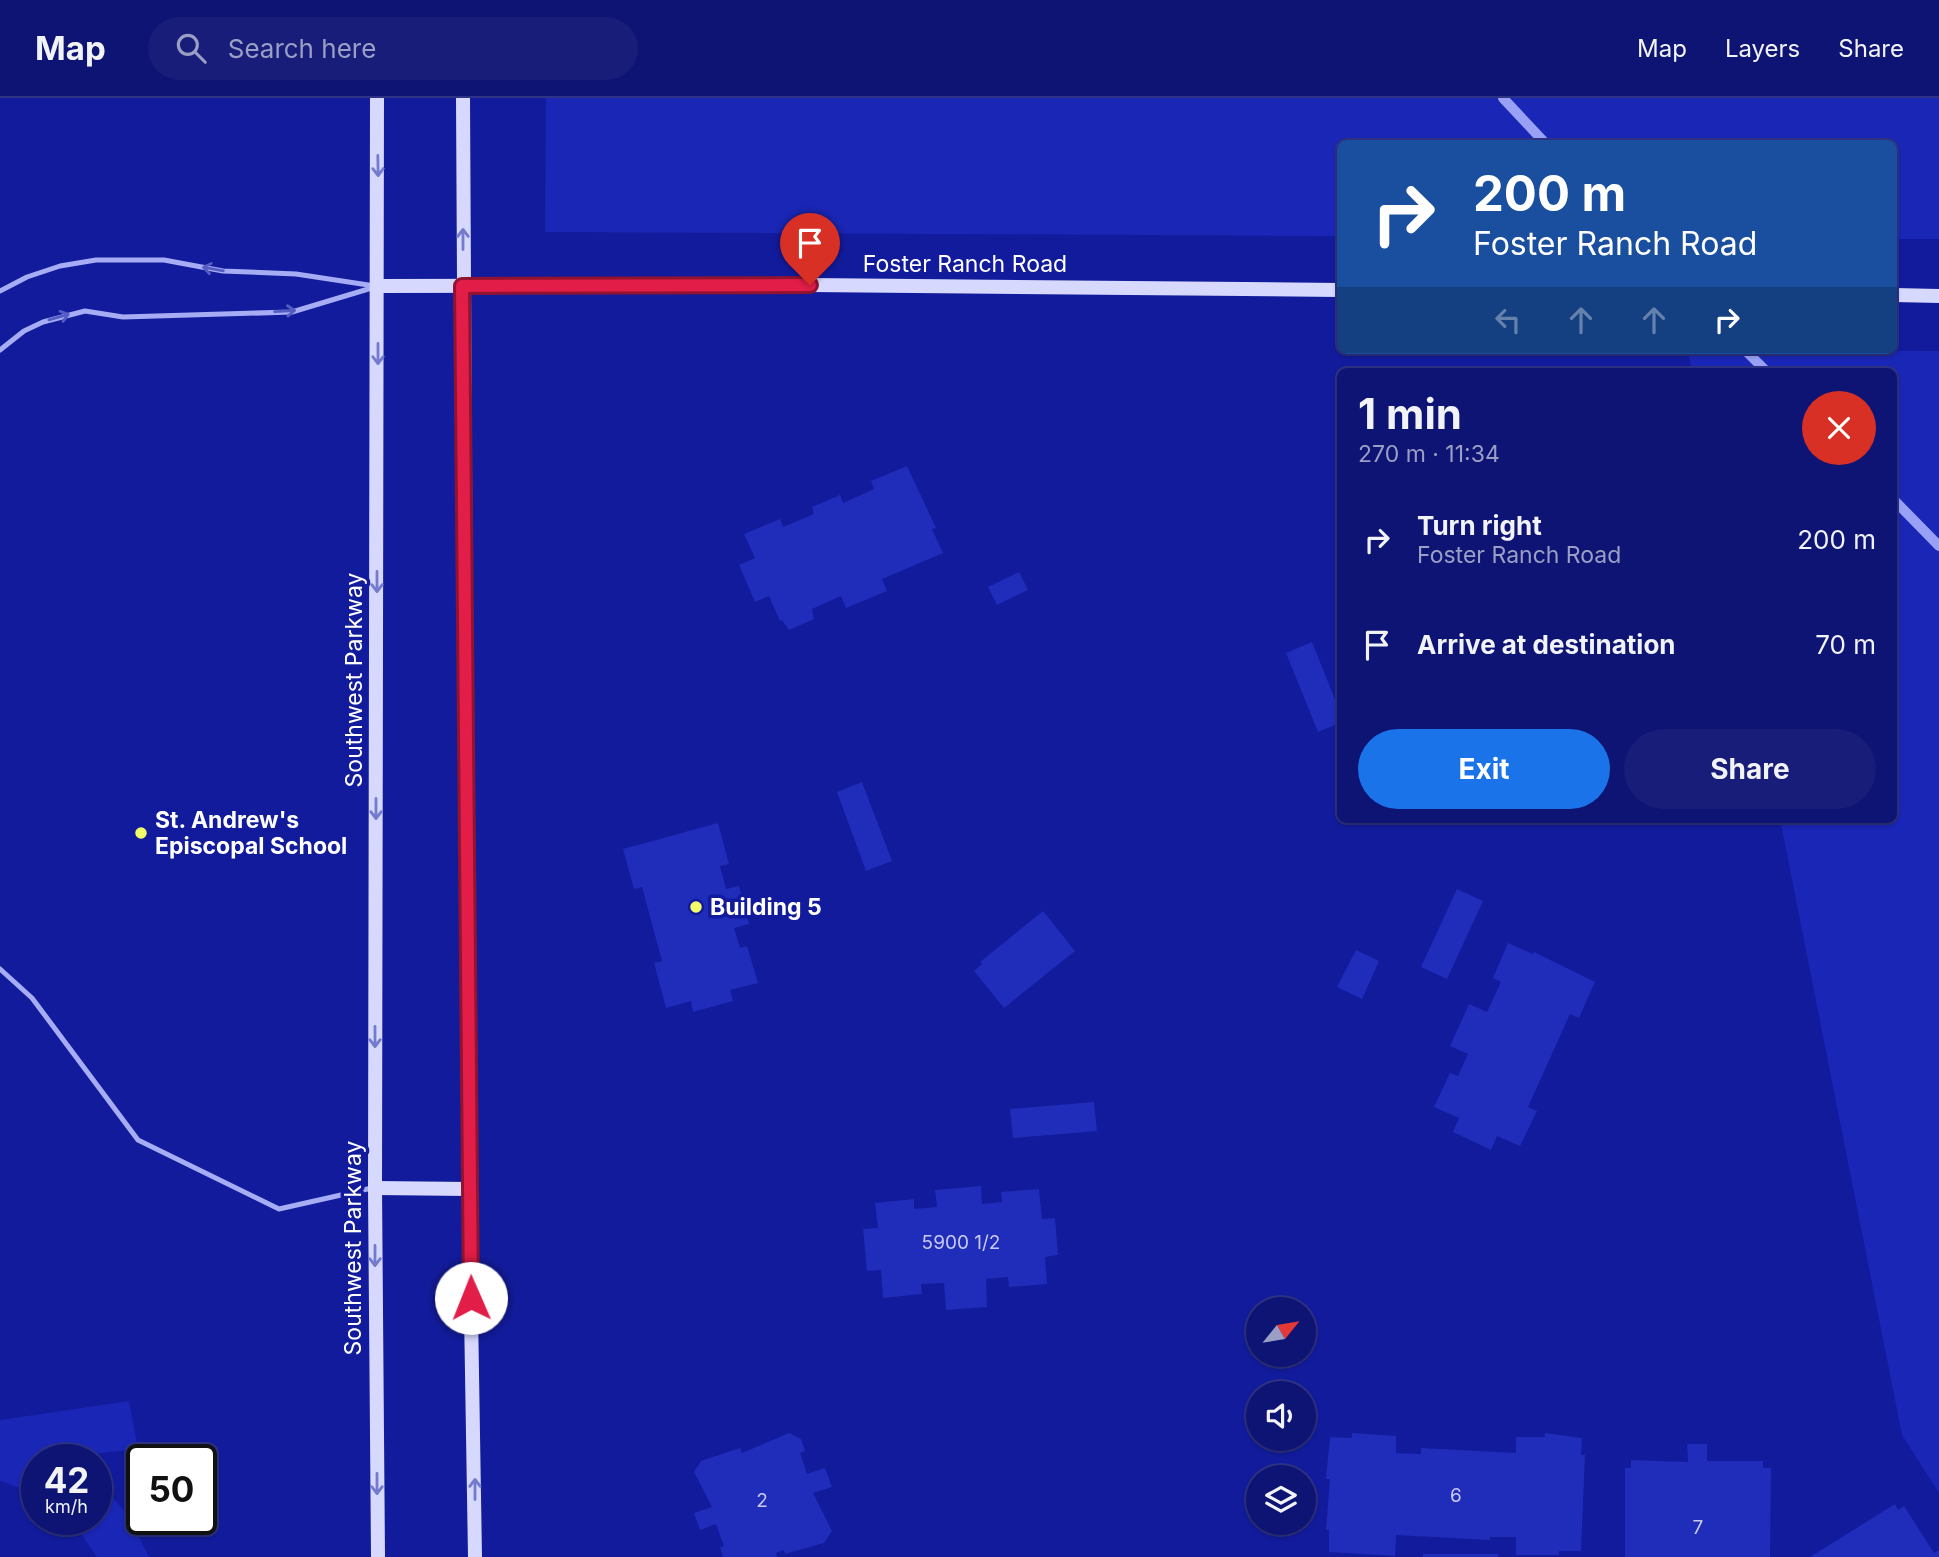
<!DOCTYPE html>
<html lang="en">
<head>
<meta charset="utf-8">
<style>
  body { margin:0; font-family:Inter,sans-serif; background:#171d79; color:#f1f3f6; height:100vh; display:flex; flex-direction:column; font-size:26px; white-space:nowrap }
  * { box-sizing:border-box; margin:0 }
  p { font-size:23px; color:#9b9ec5 }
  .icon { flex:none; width:38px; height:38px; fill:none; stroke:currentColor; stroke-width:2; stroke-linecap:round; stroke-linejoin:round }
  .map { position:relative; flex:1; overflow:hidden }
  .details { position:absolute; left:1337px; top:270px; width:560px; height:455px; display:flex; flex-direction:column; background:#0e1474; border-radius:10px; box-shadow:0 2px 5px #0004,0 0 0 2px #2e3386 }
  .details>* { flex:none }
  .top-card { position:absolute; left:1337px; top:42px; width:560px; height:214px; border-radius:10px; box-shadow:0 2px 5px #0004,0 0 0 2px #2e3386; background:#1a4fa0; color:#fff; overflow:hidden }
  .needle { width:46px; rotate:60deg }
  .buttons { position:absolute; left:1246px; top:1199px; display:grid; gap:14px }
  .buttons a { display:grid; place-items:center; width:70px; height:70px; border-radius:50%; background:#0e1474; box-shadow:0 2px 5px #0004,0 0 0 2px #2e3386; font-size:35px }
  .speed { position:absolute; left:21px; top:1346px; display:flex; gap:14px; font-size:35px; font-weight:700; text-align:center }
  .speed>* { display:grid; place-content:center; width:91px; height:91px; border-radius:50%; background:#0e1474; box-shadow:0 2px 5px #0004,0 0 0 2px #2e3386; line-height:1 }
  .speed small { font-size:18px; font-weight:400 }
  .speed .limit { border:4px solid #111; border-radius:10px; background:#fff; color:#111 }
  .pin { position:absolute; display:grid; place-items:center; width:60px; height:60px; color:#fff; margin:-72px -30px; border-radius:50% 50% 50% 0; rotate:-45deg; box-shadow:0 0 7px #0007 }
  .pin .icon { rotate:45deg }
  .me { position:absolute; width:77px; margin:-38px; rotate:359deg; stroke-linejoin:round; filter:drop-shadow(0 0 5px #0008) }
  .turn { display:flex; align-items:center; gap:24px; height:147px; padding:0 21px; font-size:32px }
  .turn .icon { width:91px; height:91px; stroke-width:2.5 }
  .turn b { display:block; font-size:49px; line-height:60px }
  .lanes { display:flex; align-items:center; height:66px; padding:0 21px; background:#0003; justify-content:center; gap:35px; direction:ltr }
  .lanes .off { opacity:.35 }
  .round { display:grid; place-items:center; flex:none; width:74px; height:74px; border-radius:37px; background:#171d79 }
  .head { display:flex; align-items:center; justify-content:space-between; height:119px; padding:0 21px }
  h1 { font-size:42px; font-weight:700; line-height:52px }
  .action { display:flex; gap:14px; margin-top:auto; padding:14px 21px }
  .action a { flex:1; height:80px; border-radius:42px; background:#1a73e8; color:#fff; font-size:28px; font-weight:700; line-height:80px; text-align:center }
  .action a+a { background:#171d79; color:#f1f3f6 }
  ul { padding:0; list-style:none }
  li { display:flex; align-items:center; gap:21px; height:105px; padding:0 21px }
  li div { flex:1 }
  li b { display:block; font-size:26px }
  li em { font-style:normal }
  header { display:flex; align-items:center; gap:42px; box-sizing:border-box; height:98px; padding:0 35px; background:#0e1474; border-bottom:2px solid #2e3386 }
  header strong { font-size:33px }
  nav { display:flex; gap:38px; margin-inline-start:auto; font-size:24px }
  .search { width:490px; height:63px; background:#171d79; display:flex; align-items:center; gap:18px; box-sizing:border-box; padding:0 24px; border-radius:38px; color:#9b9ec5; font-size:26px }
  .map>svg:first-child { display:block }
  .green { fill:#1a26b5 }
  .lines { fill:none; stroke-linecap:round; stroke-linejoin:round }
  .stream { stroke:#99a1f7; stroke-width:10 }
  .building { fill:#202cba }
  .lane { stroke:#a7adf4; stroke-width:5 }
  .secondary { stroke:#d6d9fd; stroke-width:14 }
  .oneway { stroke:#747acc }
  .oneway2 { stroke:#555dc3 }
  .route-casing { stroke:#92132f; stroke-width:18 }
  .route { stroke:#e11d48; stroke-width:12 }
  .poi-dot { fill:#f3ff69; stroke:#121b9b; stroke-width:2.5 }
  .labels { text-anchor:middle; stroke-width:7; stroke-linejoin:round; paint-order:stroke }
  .number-label { font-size:19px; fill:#c7caee }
  .street-label { font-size:23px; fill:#fff; stroke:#121b9b }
  .poi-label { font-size:23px; font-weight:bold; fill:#fff; stroke:#121b9b; text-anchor:start }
</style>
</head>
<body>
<header>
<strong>Map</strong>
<div class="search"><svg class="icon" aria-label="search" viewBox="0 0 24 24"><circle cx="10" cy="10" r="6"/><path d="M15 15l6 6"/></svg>Search here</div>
<nav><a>Map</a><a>Layers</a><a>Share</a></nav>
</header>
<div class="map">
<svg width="1939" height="1459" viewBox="0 0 1939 1459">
  <rect width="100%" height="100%" fill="#121b9b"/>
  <g class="green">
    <path d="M546,0H1939V141H1894V46H1340V138L545,134Z"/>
    <path d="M1688,252L1939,253V1395L1902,1337L1780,721H1894V273H1692Z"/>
    <path d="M129,1303L138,1351L64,1359L67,1361L37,1362V1396L0,1383V1322Z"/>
    <path d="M96,1381L128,1417L149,1459H97L71,1421H96Z"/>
  </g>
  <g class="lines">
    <g class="stream">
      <path d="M1503,0L1546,46"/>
      <path d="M1745,252L1766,273"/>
      <path d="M1894,402L1939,448"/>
    </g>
  </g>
  <g class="building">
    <path d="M907,368L936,430L932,431L943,455L882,481L887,493L846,510L841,498L812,511L814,521L789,532L782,522L780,523L769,498L755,504L739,467L755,460L744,436L780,421L783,429L814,416L812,409L840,397L843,405L874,391L871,383Z"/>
    <path d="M1019,474L1028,492L997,507L988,489Z"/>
    <path d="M1312,544L1340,614V625L1318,634L1286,555Z"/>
    <path d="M862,684L892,763L866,773L837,694Z"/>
    <path d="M718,725L729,766L720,768L726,791L739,788L749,826L734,830L740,850L747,848L758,885L730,892L733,903L693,914L691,903L666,910L654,865L662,863L642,789L634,791L623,751Z"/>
    <path d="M1457,791L1483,803L1447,881L1421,869Z"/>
    <path d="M1043,813L1075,853L1004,910L974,873L982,866L980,864Z"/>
    <path d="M1508,845L1533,856L1534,854L1595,884L1579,920L1570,916L1528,1009L1537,1013L1520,1048L1497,1038L1491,1052L1453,1034L1459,1020L1434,1009L1450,975L1458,978L1468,956L1450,948L1469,906L1487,914L1501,884L1493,880Z"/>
    <path d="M1356,852L1379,863L1362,901L1337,889Z"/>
    <path d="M1094,1004L1097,1033L1013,1040L1010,1011Z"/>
    <path d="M981,1088L982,1106L1002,1104L1001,1094L1039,1091L1042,1121L1055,1120L1058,1157L1045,1159L1047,1186L1009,1189L1008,1179L986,1181L987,1209L946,1212L944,1185L921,1186L922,1196L883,1200L881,1172L867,1173L863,1131L878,1130L875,1105L914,1101V1111L937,1109L935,1092Z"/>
    <path d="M789,1335L801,1341L805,1353L800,1355L807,1376L825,1370L832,1389L813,1395L832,1433L824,1445L785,1456L784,1452L776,1455L777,1459H723L720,1449L724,1448L716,1426L700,1432L694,1415L712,1409L694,1374L701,1363L740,1350L742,1355Z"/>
    <path d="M1352,1335L1396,1338V1355L1421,1356V1350L1516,1355V1339H1545V1335L1582,1340L1581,1357H1585L1581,1453H1559V1457H1516V1439H1490V1442L1396,1437L1395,1458L1329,1454V1432H1326L1330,1381H1326L1330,1339L1352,1340Z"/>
    <path d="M1687,1346H1707V1363H1763V1370H1771L1770,1459H1625V1370H1631V1362L1688,1364Z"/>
    <path d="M1895,1406L1898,1412L1904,1408L1934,1455L1939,1452V1459H1810Z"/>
    <rect x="1423" y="1456" width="75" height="3"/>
  </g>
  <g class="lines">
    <g class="lane">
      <path d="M0,193L27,179L60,168L96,162H164L223,173L296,176L375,188"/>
      <path d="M0,252L24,233L43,224L85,213L123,219L292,214L375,189"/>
      <path d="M0,871L32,900L138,1042L279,1111L372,1090"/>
    </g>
    <g class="secondary">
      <path d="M377,0L375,1090L378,1459"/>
      <path d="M463,0L469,1091L475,1459"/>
      <path d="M378,188L810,187L1340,192"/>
      <path d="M1894,197L1939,198"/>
      <path d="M375,1090L469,1091"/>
    </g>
  </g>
  <defs><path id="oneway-shaft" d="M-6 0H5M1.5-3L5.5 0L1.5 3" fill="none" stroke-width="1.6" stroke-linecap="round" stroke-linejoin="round" transform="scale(1.75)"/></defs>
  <g class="oneway">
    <use href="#oneway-shaft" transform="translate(378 68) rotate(89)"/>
    <use href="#oneway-shaft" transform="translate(463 141) rotate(-90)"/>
    <use href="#oneway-shaft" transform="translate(378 256) rotate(90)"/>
    <use href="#oneway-shaft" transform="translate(377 484) rotate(90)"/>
    <use href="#oneway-shaft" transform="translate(376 711) rotate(90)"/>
    <use href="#oneway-shaft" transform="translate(375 939) rotate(90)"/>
    <use href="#oneway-shaft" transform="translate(375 1158) rotate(90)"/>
    <use href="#oneway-shaft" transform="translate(377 1386) rotate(90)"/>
    <use href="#oneway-shaft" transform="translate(475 1391) rotate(-90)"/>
  </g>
  <g class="oneway2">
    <use href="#oneway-shaft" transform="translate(213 171) rotate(-170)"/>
    <use href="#oneway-shaft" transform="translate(285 213) rotate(-3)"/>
    <use href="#oneway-shaft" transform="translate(59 219) rotate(-16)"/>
  </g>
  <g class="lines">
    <g class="route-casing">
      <path id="route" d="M471,1200L462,188L810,187"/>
    </g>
    <use href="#route" class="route"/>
  </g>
  <g class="poi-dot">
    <circle cx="141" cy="735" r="7"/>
    <circle cx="696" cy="809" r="7"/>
  </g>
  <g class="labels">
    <g class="number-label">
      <text x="961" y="1151">5900 1/2</text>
      <text x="1456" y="1404">6</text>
      <text x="762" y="1409">2</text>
      <text x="1698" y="1436">7</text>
    </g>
    <g class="street-label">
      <text x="965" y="174">Foster Ranch Road</text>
      <text transform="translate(354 582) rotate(-90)" y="8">Southwest Parkway</text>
      <text transform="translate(353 1150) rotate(-90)" y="8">Southwest Parkway</text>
    </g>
    <g class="poi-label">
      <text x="155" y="730">St. Andrew's<tspan x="155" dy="26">Episcopal School</tspan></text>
      <text x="710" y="817">Building 5</text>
    </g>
  </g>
</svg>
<div class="buttons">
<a><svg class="needle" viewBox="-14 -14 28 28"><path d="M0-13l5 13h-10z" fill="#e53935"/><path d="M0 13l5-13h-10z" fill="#9b9ec5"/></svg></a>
<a><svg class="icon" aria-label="sound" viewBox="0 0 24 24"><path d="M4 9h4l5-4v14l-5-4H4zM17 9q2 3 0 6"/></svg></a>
<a><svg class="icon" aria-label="layers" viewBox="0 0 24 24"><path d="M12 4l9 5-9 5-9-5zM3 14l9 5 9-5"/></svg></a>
</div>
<div class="speed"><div>42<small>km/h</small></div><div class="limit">50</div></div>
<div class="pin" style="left:810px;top:187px;background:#d93025"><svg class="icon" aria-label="arrive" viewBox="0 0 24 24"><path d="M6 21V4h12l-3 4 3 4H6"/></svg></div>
<svg class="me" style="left:471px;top:1200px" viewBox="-20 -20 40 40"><circle r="19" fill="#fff"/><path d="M0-13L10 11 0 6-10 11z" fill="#e11d48"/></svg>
<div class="top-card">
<div class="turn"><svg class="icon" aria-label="right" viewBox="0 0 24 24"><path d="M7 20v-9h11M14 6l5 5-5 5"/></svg><div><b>200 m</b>Foster Ranch Road</div></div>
<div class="lanes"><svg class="icon off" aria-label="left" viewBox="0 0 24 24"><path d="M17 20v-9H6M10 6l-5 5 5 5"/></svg><svg class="icon off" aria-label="ahead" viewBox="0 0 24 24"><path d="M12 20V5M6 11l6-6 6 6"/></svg><svg class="icon off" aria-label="ahead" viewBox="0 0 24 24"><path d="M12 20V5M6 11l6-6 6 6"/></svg><svg class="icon" aria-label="right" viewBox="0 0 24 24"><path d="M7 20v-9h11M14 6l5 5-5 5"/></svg></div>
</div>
<section class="details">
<div class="head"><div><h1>1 min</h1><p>270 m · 11:34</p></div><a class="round" style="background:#d93025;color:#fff"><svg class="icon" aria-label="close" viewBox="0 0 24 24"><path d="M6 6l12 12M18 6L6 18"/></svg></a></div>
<ul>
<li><svg class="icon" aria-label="right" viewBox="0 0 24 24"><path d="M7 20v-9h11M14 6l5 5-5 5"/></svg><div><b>Turn right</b><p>Foster Ranch Road</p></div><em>200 m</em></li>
<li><svg class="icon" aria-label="arrive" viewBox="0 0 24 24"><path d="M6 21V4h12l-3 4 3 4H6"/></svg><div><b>Arrive at destination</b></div><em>70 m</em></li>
</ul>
<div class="action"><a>Exit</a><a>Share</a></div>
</section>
</div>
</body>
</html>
